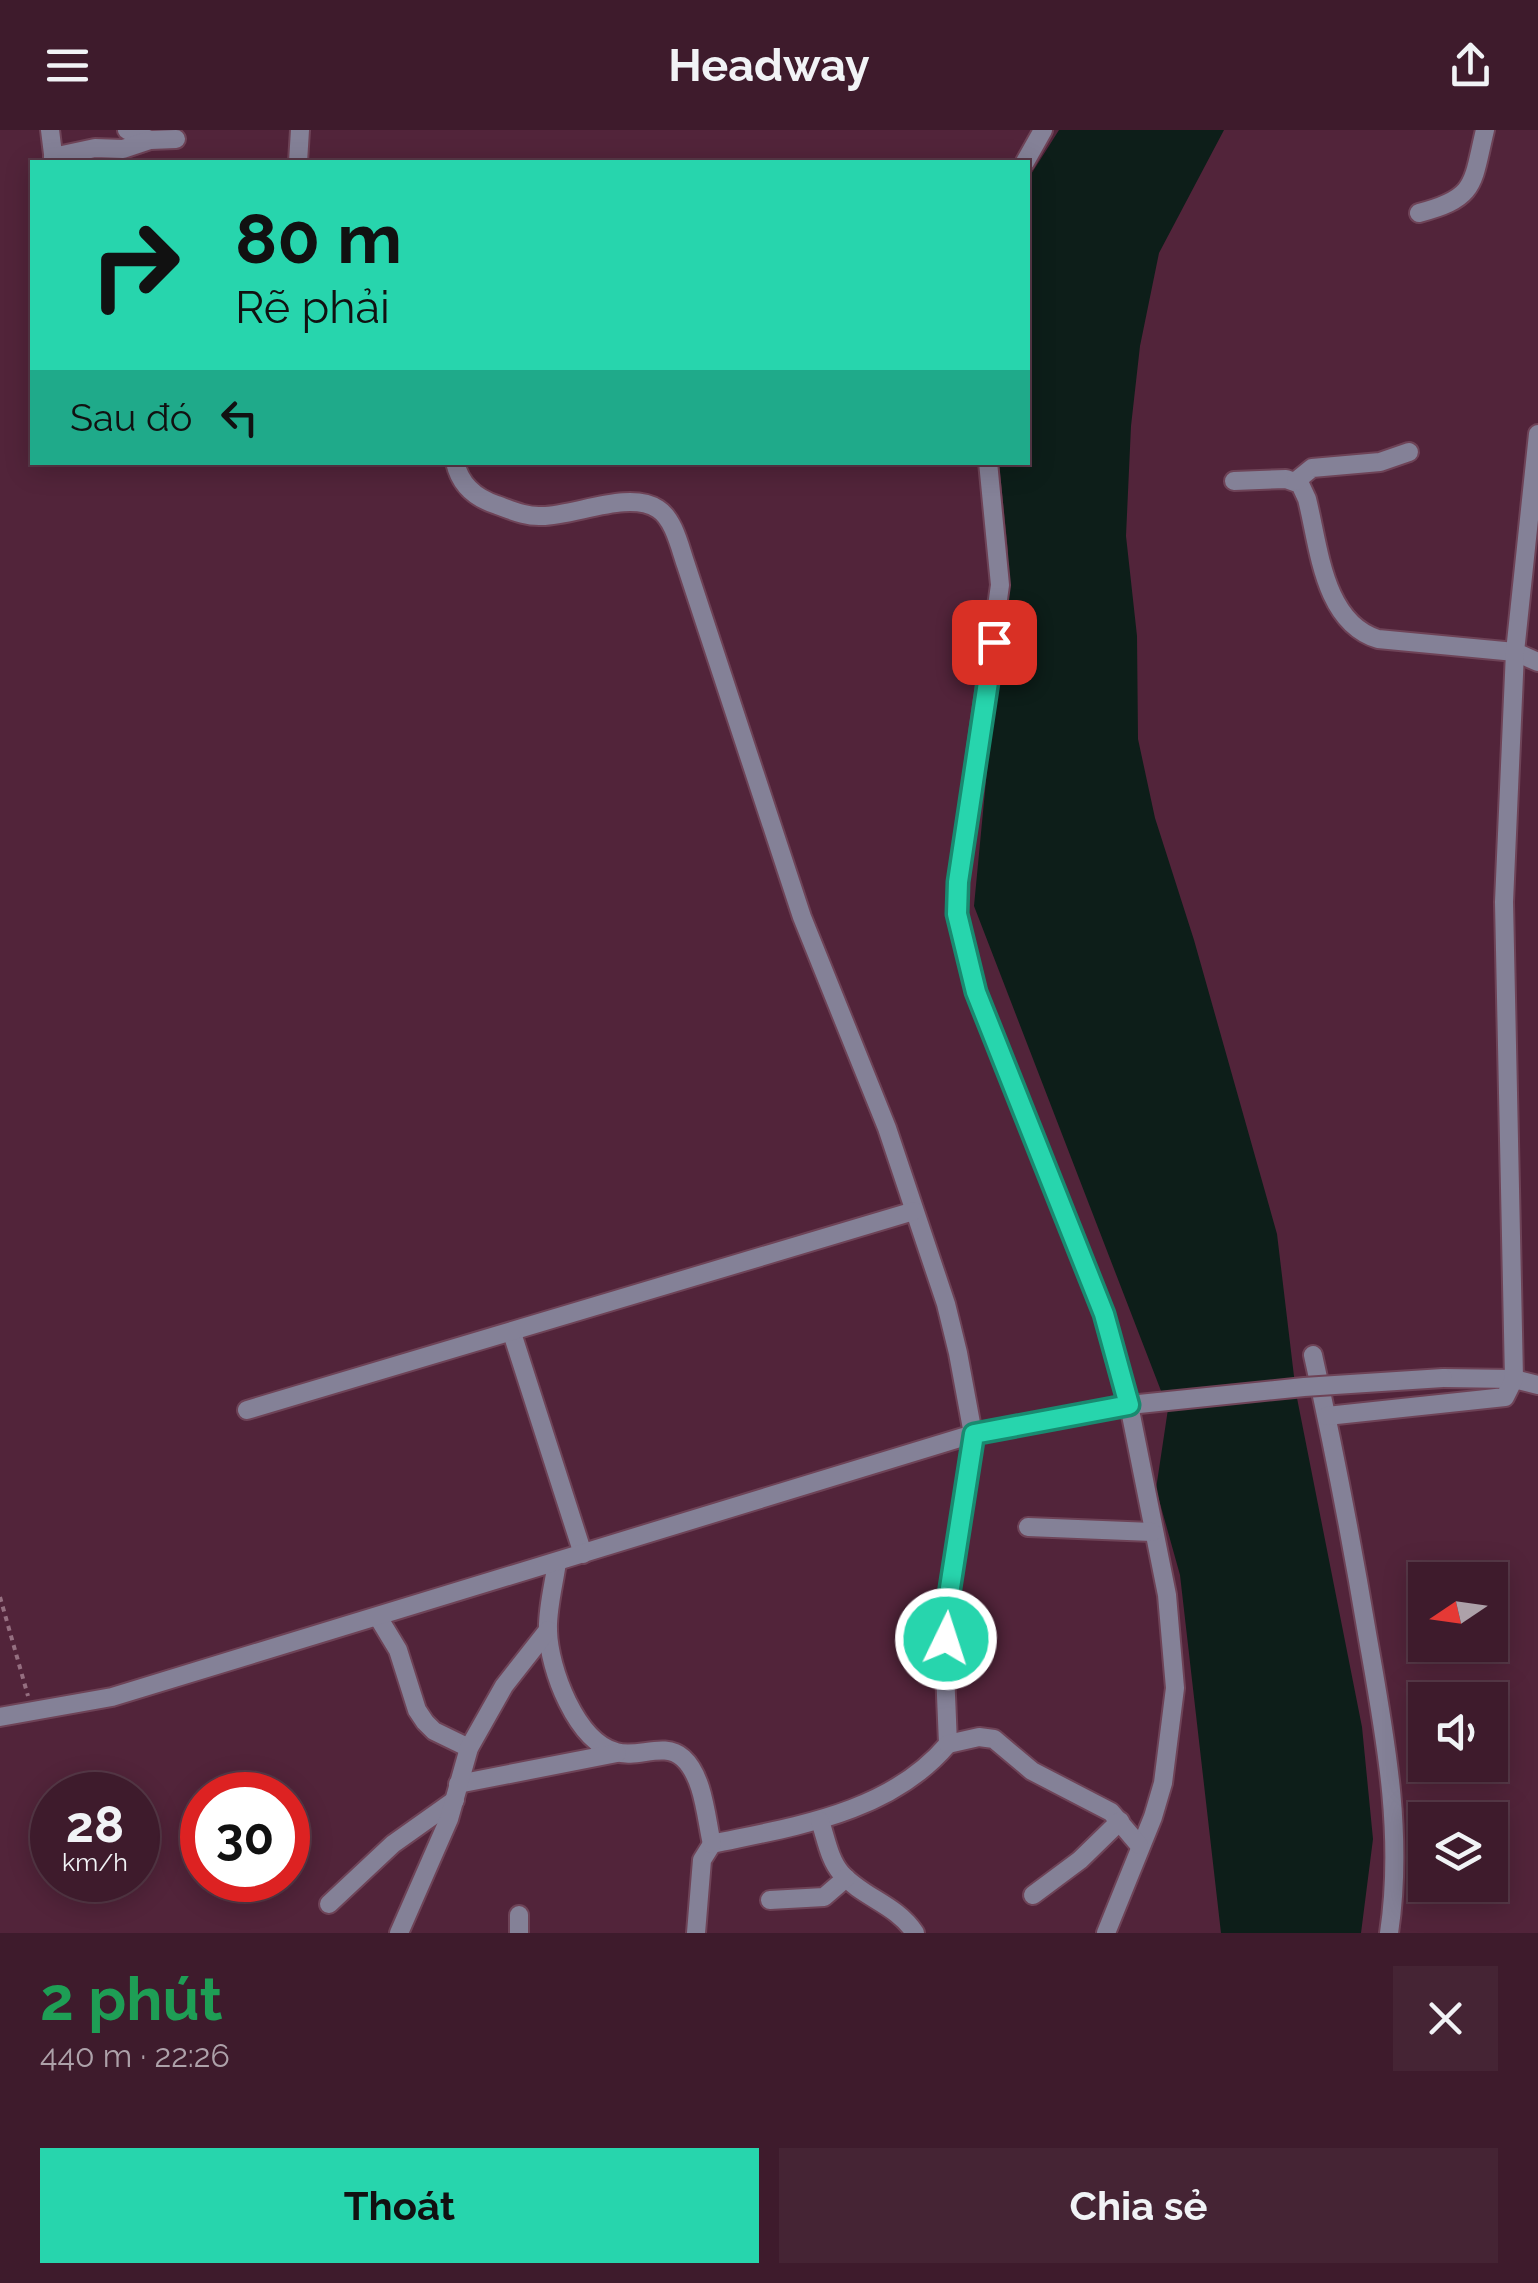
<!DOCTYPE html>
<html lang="vi">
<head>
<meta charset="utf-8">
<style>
  body { margin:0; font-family:Raleway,sans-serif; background:#452434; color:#f1f3f6; height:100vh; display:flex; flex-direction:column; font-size:38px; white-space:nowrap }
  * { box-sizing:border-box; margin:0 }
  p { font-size:32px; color:#ada1a9 }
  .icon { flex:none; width:55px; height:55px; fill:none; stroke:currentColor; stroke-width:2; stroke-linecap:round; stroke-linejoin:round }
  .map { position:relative; height:1803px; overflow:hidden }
  .sheet { display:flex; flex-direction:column; background:#3e1b2c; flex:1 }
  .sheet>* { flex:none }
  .banner { position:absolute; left:30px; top:30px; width:1000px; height:305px; border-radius:0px; box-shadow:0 5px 25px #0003,0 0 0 2px #573948; background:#27d5ad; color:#111; overflow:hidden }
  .needle { width:65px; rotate:257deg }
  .fabs { position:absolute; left:1408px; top:1432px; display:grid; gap:20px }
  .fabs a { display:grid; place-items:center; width:100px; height:100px; border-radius:0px; background:#3e1b2c; box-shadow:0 5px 25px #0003,0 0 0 2px #573948; font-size:50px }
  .speed { position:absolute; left:30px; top:1642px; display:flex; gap:20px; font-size:50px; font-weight:700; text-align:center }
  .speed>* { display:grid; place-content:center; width:130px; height:130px; border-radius:50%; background:#3e1b2c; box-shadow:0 5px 25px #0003,0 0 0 2px #573948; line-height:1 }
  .speed small { font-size:25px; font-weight:400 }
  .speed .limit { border:15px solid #d22; background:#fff; color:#111 }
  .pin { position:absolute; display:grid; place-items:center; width:85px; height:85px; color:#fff; margin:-42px; border-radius:20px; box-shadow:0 5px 15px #0006 }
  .me { position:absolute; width:110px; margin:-55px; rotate:4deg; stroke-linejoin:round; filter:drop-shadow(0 0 8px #0008) }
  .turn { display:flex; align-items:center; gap:35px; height:210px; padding:0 40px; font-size:45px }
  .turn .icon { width:130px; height:130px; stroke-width:2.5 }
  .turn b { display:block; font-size:70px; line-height:85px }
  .then { display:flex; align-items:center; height:95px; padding:0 40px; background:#0003; gap:20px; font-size:38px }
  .round { display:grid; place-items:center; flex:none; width:105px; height:105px; border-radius:0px; background:#452434 }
  .headline { display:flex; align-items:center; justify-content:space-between; height:170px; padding:0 40px }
  h1 { font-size:60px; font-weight:700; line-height:75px; color:#1e9e55 }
  .button { display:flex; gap:20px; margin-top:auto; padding:20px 40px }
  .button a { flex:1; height:115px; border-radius:0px; background:#27d5ad; color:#111; font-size:40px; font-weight:700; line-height:115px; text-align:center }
  .button a+a { background:#452434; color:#f1f3f6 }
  header { display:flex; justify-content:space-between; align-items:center; height:130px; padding:0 40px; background:#3e1b2c; font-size:45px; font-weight:700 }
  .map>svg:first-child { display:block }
  .water { fill:#0d1e19 }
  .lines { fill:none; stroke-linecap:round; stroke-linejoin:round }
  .minor-casing { stroke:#6e4357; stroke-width:22 }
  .path { stroke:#956f80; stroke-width:4; stroke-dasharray:5 5; stroke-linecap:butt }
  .minor { stroke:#848197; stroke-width:18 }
  .minor-bridge-casing { stroke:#6e4357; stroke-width:22; stroke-linecap:butt }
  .minor-bridge { stroke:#848197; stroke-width:18 }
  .route-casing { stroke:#198a70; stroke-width:25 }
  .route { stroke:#27d5ad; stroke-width:18 }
</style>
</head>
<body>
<header><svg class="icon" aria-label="menu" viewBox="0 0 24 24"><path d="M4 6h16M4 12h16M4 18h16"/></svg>Headway<svg class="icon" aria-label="share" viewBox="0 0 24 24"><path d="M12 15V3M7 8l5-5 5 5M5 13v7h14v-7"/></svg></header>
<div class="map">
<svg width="1538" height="1803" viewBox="0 0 1538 1803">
  <rect width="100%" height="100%" fill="#52243a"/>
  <path class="water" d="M1059,0H1224L1159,123L1140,216L1131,296L1126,406L1137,506L1138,609L1155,688L1194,810L1277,1104L1296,1263L1362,1597L1373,1709L1361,1803H1221L1180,1445L1156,1359L1168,1279L974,776L1008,421L999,333L1028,332V49Z"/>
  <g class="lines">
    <g class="minor-casing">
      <g id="minor">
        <path d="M50,0L54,32"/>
        <path d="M127,0L150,10"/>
        <path d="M53,27L95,18L123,19L150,10L176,9"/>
        <path d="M298,32L300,0"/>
        <path d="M1025,32L1043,0"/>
        <path d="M1419,83C1477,68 1472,54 1485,0"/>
        <path d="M455,332C460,355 475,368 497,375C511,380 526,387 542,386C575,386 629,360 658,379C674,389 680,418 686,435L802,787L887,998L946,1174L958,1223L973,1304L950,1458L945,1541L948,1614C890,1683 796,1696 712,1714L702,1730L696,1803"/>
        <path d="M988,332L1000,455L958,752L957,784L977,862L1103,1183L1129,1275L1167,1465L1175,1558L1163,1653L1153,1687L1106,1803"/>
        <path d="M1234,351L1286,349L1300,354L1307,369C1319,416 1323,492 1378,509L1515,522L1538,532"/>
        <path d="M1296,351L1312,338L1380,332L1409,322"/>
        <path d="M512,1203L583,1424"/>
        <path d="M1313,1225C1334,1319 1352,1413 1368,1509C1385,1606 1404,1704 1389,1803"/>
        <path d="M1443,1248L1514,1249L1538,1255"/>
        <path d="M247,1280L914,1081"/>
        <path d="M1327,1286L1505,1267L1514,1249L1504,772L1515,522L1538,304"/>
        <path d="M1028,1397L1152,1402"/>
        <path d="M557,1432C554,1454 547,1479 548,1501C549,1539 576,1611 616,1622C638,1629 664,1611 683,1628C704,1647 706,1689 712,1714"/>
        <path d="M378,1487L398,1520L417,1580L425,1592L434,1601L469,1618"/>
        <path d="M0,1587L112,1567L973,1304L1139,1274"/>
        <path d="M948,1614L979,1607L994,1609L1032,1641L1111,1682L1139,1715"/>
        <path d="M458,1654L617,1623"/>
        <path d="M820,1691C826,1708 829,1729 841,1743C863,1768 896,1774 915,1803"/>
        <path d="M1033,1765L1080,1730L1120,1691"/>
        <path d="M770,1770L824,1767L846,1748"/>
        <path d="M329,1774L393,1714L455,1670"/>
        <path d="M399,1803L449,1689L469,1618L504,1556L548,1500"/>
        <path d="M519,1803V1785"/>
      </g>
    </g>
    <path class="path" d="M0,1467L28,1566"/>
    <use href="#minor" class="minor"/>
    <g class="minor-bridge-casing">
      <path id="minor-bridge" d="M1139,1274L1304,1257L1443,1248"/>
    </g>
    <use href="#minor-bridge" class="minor-bridge"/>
  </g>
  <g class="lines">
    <g class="route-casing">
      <path id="route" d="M946,1509L950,1458L974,1304L1129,1275L1104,1184L976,862L957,784L958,752L994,512"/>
    </g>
    <use href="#route" class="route"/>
  </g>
</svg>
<div class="fabs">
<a><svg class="needle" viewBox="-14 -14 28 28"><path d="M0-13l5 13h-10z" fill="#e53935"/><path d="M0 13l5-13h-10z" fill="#ada1a9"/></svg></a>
<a><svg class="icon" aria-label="sound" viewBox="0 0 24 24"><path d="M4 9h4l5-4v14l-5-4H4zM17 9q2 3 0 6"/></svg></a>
<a><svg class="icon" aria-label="layers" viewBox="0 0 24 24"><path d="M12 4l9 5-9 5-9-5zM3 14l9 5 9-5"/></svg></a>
</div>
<div class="speed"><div>28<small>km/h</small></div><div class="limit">30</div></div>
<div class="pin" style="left:994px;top:512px;background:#d93025"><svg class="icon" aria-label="arrive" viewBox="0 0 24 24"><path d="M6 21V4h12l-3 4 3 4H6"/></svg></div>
<svg class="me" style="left:946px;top:1509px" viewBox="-20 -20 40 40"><circle r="17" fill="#27d5ad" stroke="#fff" stroke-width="3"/><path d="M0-11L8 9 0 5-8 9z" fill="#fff"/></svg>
<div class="banner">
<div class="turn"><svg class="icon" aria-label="right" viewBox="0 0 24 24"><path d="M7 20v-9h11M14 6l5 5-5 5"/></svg><div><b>80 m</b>Rẽ phải</div></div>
<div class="then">Sau đó<svg class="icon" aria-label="left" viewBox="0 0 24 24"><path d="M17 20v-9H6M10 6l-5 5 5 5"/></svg></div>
</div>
</div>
<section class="sheet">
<div class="headline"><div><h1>2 phút</h1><p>440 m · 22:26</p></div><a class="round"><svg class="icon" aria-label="close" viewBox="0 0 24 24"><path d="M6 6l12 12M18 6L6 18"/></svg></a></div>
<div class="button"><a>Thoát</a><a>Chia sẻ</a></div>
</section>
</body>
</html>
